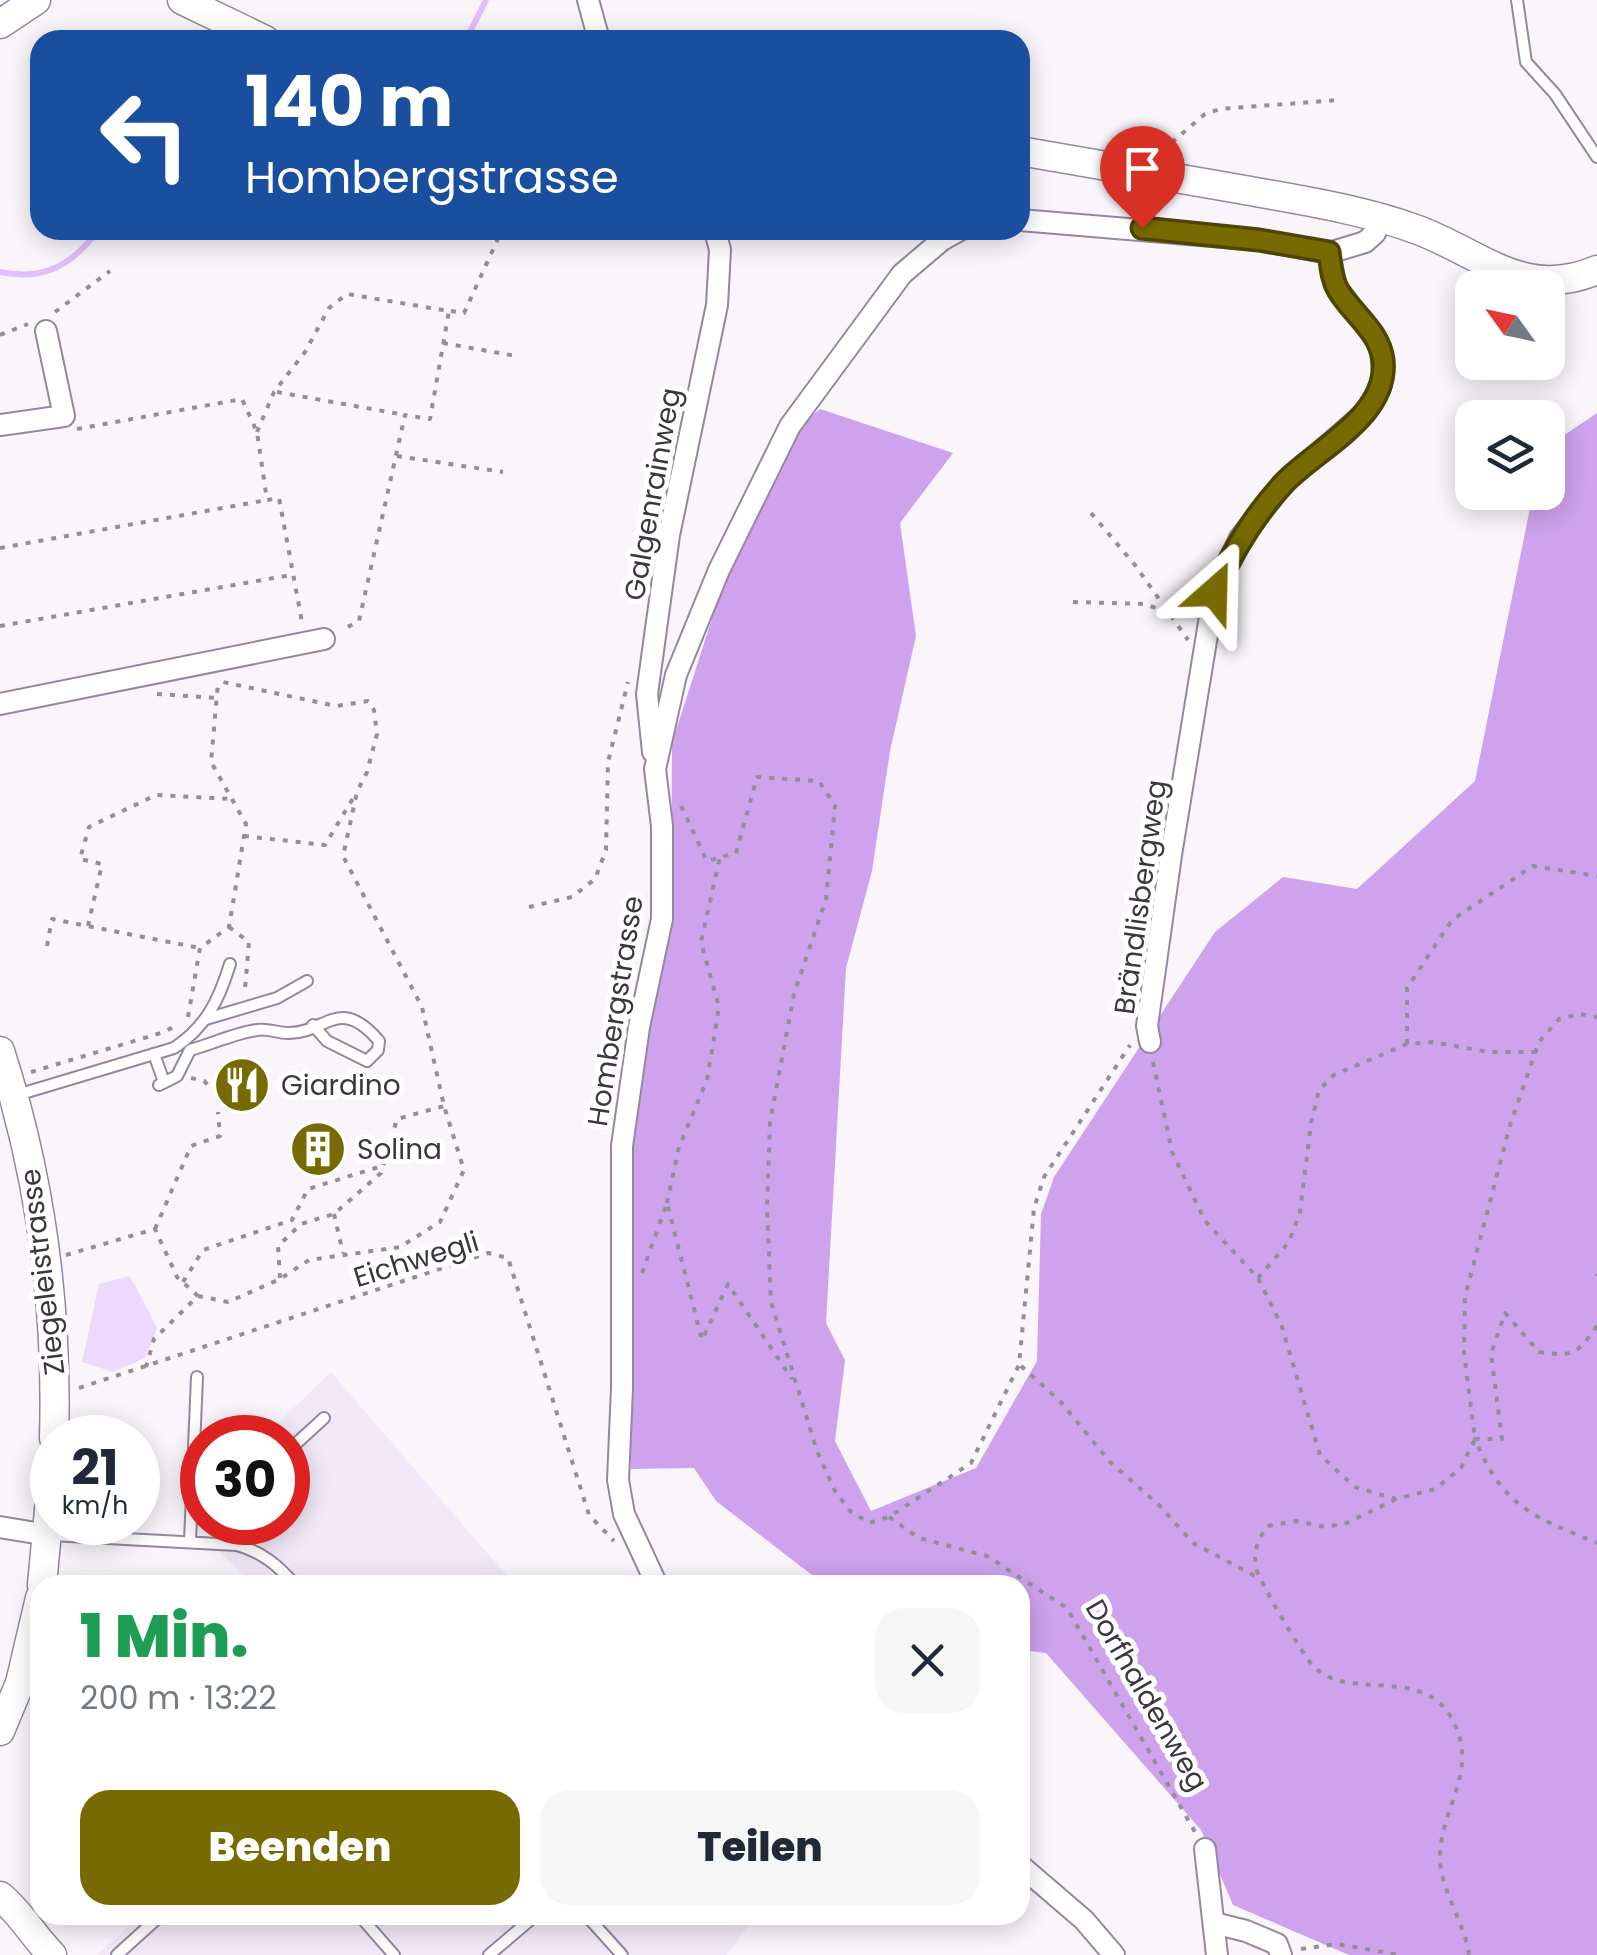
<!DOCTYPE html>
<html lang="de">
<head>
<meta charset="utf-8">
<style>
  body { margin:0; font-family:Poppins,sans-serif; background:#f6f6f7; color:#1f2937; height:100vh; display:flex; flex-direction:column; font-size:38px; white-space:nowrap }
  * { box-sizing:border-box; margin:0 }
  p { font-size:32px; color:#747a83 }
  .icon { flex:none; width:55px; height:55px; fill:none; stroke:currentColor; stroke-width:2; stroke-linecap:round; stroke-linejoin:round }
  .map { position:relative; flex:1; overflow:hidden }
  .sheet { position:absolute; left:30px; top:1575px; width:1000px; height:350px; display:flex; flex-direction:column; background:#fff; border-radius:30px; box-shadow:0 5px 25px #0003 }
  .sheet>* { flex:none }
  .banner { position:absolute; left:30px; top:30px; width:1000px; height:210px; border-radius:30px; box-shadow:0 5px 25px #0003; background:#1a4fa0; color:#fff; overflow:hidden }
  .needle { width:65px; rotate:303deg }
  .controls { position:absolute; left:1455px; top:270px; display:grid; gap:20px }
  .controls a { display:grid; place-items:center; width:110px; height:110px; border-radius:20px; background:#fff; box-shadow:0 5px 25px #0003; font-size:50px }
  .speed { position:absolute; left:30px; top:1415px; display:flex; gap:20px; font-size:50px; font-weight:700; text-align:center }
  .speed>* { display:grid; place-content:center; width:130px; height:130px; border-radius:50%; background:#fff; box-shadow:0 5px 25px #0003; line-height:1 }
  .speed small { font-size:25px; font-weight:400 }
  .speed .limit { border:15px solid #d22; background:#fff; color:#111 }
  .pin { position:absolute; display:grid; place-items:center; width:85px; height:85px; color:#fff; margin:-102px -42px; border-radius:50% 50% 50% 0; rotate:-45deg; box-shadow:0 0 10px #0007 }
  .pin .icon { rotate:45deg }
  .me { position:absolute; width:110px; margin:-55px; rotate:25deg; stroke-linejoin:round; filter:drop-shadow(0 0 8px #0008) }
  .turn { display:flex; align-items:center; gap:35px; height:210px; padding:0 50px; font-size:45px }
  .turn .icon { width:130px; height:130px; stroke-width:2.5 }
  .turn b { display:block; font-size:70px; line-height:85px }
  .round { display:grid; place-items:center; flex:none; width:105px; height:105px; border-radius:30px; background:#f6f6f7 }
  .summary { display:flex; align-items:center; justify-content:space-between; height:170px; padding:0 50px }
  h1 { font-size:60px; font-weight:800; line-height:75px; color:#1e9e55 }
  .primary-button { display:flex; gap:20px; margin-top:auto; padding:20px 50px }
  .primary-button a { flex:1; height:115px; border-radius:30px; background:#776a02; color:#fff; font-size:40px; font-weight:800; line-height:115px; text-align:center }
  .primary-button a+a { background:#f6f6f7; color:#1f2937 }
  .map>svg:first-child { display:block }
  .built { fill:#f1e9f7 }
  .green { fill:#edd8fe }
  .forest { fill:#cea2ed }
  .lines { fill:none; stroke-linecap:round; stroke-linejoin:round }
  .stream { stroke:#e2bffc; stroke-width:6 }
  .lane-casing { stroke:#9687a1; stroke-width:14 }
  .street-casing { stroke:#9687a1; stroke-width:24 }
  .secondary-casing { stroke:#9687a1; stroke-width:31 }
  .path { stroke:#938e97; stroke-width:4; stroke-dasharray:5 8; stroke-linecap:butt }
  .lane { stroke:#fff; stroke-width:10 }
  .street { stroke:#fff; stroke-width:20 }
  .secondary { stroke:#fff; stroke-width:28 }
  .route-casing { stroke:#4d4501; stroke-width:25 }
  .route { stroke:#776a02; stroke-width:18 }
  .labels { text-anchor:middle; stroke-width:10; stroke-linejoin:round; paint-order:stroke }
  .street-label { font-size:28px; fill:#3c3641; stroke:#fff }
  .poi-label { font-size:28px; fill:#3c3641; stroke:#fff; text-anchor:start }
</style>
</head>
<body>
<div class="map">
<svg width="1597" height="1955" viewBox="0 0 1597 1955">
  <rect width="100%" height="100%" fill="#f9f5fb"/>
  <g class="built">
    <path d="M331,1372L486,1552L516,1585H253L219,1551L221,1523L288,1522V1438L263,1437Z"/>
    <path d="M141,1915H741L748,1926L726,1955H97Z"/>
  </g>
  <path class="green" d="M130,1276L157,1328L145,1358L113,1372L82,1362L99,1284Z"/>
  <path class="forest" d="M820,409L953,453L900,523L916,636L890,751L872,871L846,968L826,1323L845,1360L835,1441L871,1511L976,1468L1037,1361L1041,1214L1054,1177L1215,932L1283,877L1357,889L1475,781L1533,493L1548,492V446L1597,413V1955H1349L1233,1905L1201,1830L1046,1653L1020,1650V1585H825L716,1501L694,1468L631,1469L630,1147L648,1026L671,926L672,743L726,575L799,426Z"/>
  <g class="lines">
    <g class="stream">
      <path d="M466,40L486,0"/>
      <path d="M0,272C46,281 71,265 99,230"/>
    </g>
    <g class="lane-casing">
      <g id="lane">
        <path d="M1517,0L1526,62L1555,94L1597,157"/>
        <path d="M206,1019L277,998L307,981"/>
        <path d="M154,1054L164,1082"/>
        <path d="M159,1085L177,1076L190,1050C212,1044 235,1033 257,1030C268,1028 277,1033 288,1033C325,1034 339,994 379,1041L378,1050L367,1061L327,1041L313,1025"/>
        <path d="M17,1095L174,1048C206,1027 219,1000 230,964"/>
        <path d="M288,1451L324,1418"/>
        <path d="M241,1522L242,1546"/>
        <path d="M51,1535L237,1545C262,1552 278,1565 295,1585"/>
        <path d="M190,1541L197,1377"/>
        <path d="M359,1915L394,1955"/>
        <path d="M586,1915L622,1955"/>
        <path d="M117,1955L161,1915"/>
        <path d="M489,1955L536,1915"/>
      </g>
    </g>
    <g class="street-casing">
      <g id="street">
        <path d="M588,0L599,40"/>
        <path d="M1020,220L1259,240L1329,253L1365,242L1375,233L1381,219"/>
        <path d="M0,425L64,416L46,331"/>
        <path d="M0,704L324,639"/>
        <path d="M653,752L647,694L669,535L717,305L720,250L715,230"/>
        <path d="M1150,1042L1147,1026L1171,855L1214,592L1240,538L1285,482L1366,412L1380,388L1383,374L1381,351L1376,339L1336,287L1329,253"/>
        <path d="M0,1527L48,1535"/>
        <path d="M657,1585L624,1514L618,1480L622,1388V1146L639,1027L662,919V826L655,769L676,675L719,570L790,426L902,274L942,240L960,230"/>
        <path d="M1205,1849L1217,1955"/>
        <path d="M1020,1865L1084,1920L1114,1955"/>
        <path d="M1214,1923L1246,1931L1277,1944L1281,1955"/>
      </g>
    </g>
    <g class="secondary-casing">
      <g id="secondary">
        <path d="M182,0L265,40"/>
        <path d="M0,24L36,0"/>
        <path d="M1020,151C1093,164 1166,176 1239,189C1299,200 1361,209 1418,230C1482,254 1524,301 1597,270"/>
        <path d="M0,1051C40,1175 58,1307 54,1438"/>
        <path d="M42,1585L52,1478"/>
        <path d="M0,1731L20,1683L40,1598"/>
        <path d="M0,1896C21,1913 33,1936 52,1955"/>
      </g>
    </g>
    <g class="path">
      <path d="M1162,151L1205,114L1220,109L1338,100"/>
      <path d="M451,311L464,313L502,230"/>
      <path d="M55,312L110,271"/>
      <path d="M0,335L28,324"/>
      <path d="M443,343L516,356"/>
      <path d="M277,392L405,415"/>
      <path d="M77,429L242,399L257,432L267,500L279,498L302,622"/>
      <path d="M257,432L274,392L305,352L329,308L347,294L449,311L430,419L405,415L359,621L342,630"/>
      <path d="M397,456L503,472"/>
      <path d="M1091,513L1135,565L1188,640"/>
      <path d="M0,548L267,500"/>
      <path d="M1073,602L1144,604L1162,610"/>
      <path d="M0,626L291,575"/>
      <path d="M157,694L217,698"/>
      <path d="M681,806L707,861L736,853L757,777L819,781L835,806L826,899L794,994L770,1122L767,1209L771,1302L817,1451L835,1491L850,1511L869,1523L889,1517L971,1463L1019,1365L1034,1208L1044,1177L1130,1045"/>
      <path d="M244,836L325,845L355,795"/>
      <path d="M529,907L572,897L595,879L606,850L608,762L628,682"/>
      <path d="M88,926L102,864L80,859L89,827L156,795L232,799"/>
      <path d="M229,927L249,942L245,989L241,993"/>
      <path d="M47,946L52,919L200,948"/>
      <path d="M188,1017L200,948L229,927L246,824L211,762L218,683"/>
      <path d="M1407,1044V988L1452,920L1533,866L1597,876"/>
      <path d="M1153,1062L1172,1152L1205,1221L1258,1278L1282,1327L1320,1455L1355,1487L1396,1499L1435,1489L1461,1468L1475,1439L1464,1353L1465,1297L1510,1125L1539,1042L1559,1019L1580,1014L1597,1017"/>
      <path d="M31,1072L164,1032L179,1024"/>
      <path d="M191,1078L204,1081L210,1087"/>
      <path d="M667,1203L679,1147L707,1080L719,1007L701,942L720,857"/>
      <path d="M334,1214L343,1253"/>
      <path d="M155,1229L191,1146L220,1136L218,1112"/>
      <path d="M66,1255L155,1229L177,1277L198,1296L154,1339L146,1367"/>
      <path d="M642,1273L667,1203L702,1340L728,1284L792,1379"/>
      <path d="M1597,1274V1276"/>
      <path d="M280,1278L278,1246L301,1224L334,1214L381,1173L397,1119L444,1106"/>
      <path d="M1258,1278L1289,1242L1300,1212L1311,1123L1319,1090L1334,1075L1407,1044L1432,1042L1489,1052H1536"/>
      <path d="M183,1282L203,1250L292,1220L308,1189L382,1166"/>
      <path d="M198,1296L228,1302L280,1279L309,1260L400,1247L440,1222L464,1170L444,1106L422,1007L343,856L357,792L367,772L377,734L374,710L368,701L336,706L218,681"/>
      <path d="M1597,1326C1577,1354 1574,1357 1539,1352L1505,1313L1491,1354L1502,1439H1475C1503,1507 1532,1516 1597,1543"/>
      <path d="M1021,1366L1060,1401L1110,1462L1160,1506L1193,1543L1257,1577"/>
      <path d="M79,1388L488,1253L508,1258L589,1515L614,1541"/>
      <path d="M1396,1499L1347,1523L1325,1527L1296,1521L1268,1526C1258,1539 1253,1551 1256,1568C1258,1579 1305,1659 1314,1667C1318,1671 1322,1673 1327,1676C1362,1695 1426,1670 1452,1719C1481,1772 1439,1807 1440,1860C1441,1891 1465,1923 1469,1955"/>
      <path d="M889,1517L919,1538L987,1556L1067,1608L1195,1832"/>
      <path d="M1301,1949L1337,1944L1400,1955"/>
    </g>
    <use href="#lane" class="lane"/>
    <use href="#street" class="street"/>
    <use href="#secondary" class="secondary"/>
  </g>
  <g class="lines">
    <g class="route-casing">
      <path id="route" d="M1142,228L1259,240L1329,252C1331,265 1331,278 1338,290C1352,314 1379,330 1383,360C1389,416 1318,448 1285,482C1254,515 1233,551 1214,592"/>
    </g>
    <use href="#route" class="route"/>
  </g>
  <defs>
    <g id="restaurant-disc" transform="scale(2.875)"><circle r="9.5" fill="#776a02" stroke="#fff"/><path d="M-5-6h1v4h1v-4h1v4h1v-4h1v5L-1.5 .5V6h-2V.5L-5-1ZM5-6V6H3V1.5H1.5Q1.5-4 5-6Z" fill="#fff"/></g>
    <g id="building-disc" transform="scale(2.875)"><circle r="9.5" fill="#776a02" stroke="#fff"/><path d="M-4-6H4V6H1V3H-1V6H-4ZM-2.5-4.3h1.7v1.8h-1.7ZM.8-4.3h1.7v1.8H.8ZM-2.5-1h1.7V.8h-1.7ZM.8-1h1.7V.8H.8Z" fill="#fff"/></g>
  </defs>
  <g fill-rule="evenodd">
    <use href="#restaurant-disc" x="242" y="1085"/>
    <use href="#building-disc" x="318" y="1149"/>
  </g>
  <g class="labels">
    <g class="street-label">
      <text transform="translate(652 494) rotate(-80)" y="10">Galgenrainweg</text>
      <text transform="translate(1140 897) rotate(-82)" y="10">Brändlisbergweg</text>
      <text transform="translate(615 1011) rotate(-81)" y="10">Hombergstrasse</text>
      <text transform="translate(416 1259) rotate(-17)" y="10">Eichwegli</text>
      <text transform="translate(42 1272) rotate(-97)" y="10">Ziegeleistrasse</text>
      <text transform="translate(1147 1695) rotate(60)" y="10">Dorfhaldenweg</text>
    </g>
    <g class="poi-label">
      <text x="281" y="1095">Giardino</text>
      <text x="357" y="1159">Solina</text>
    </g>
  </g>
</svg>
<div class="controls">
<a><svg class="needle" viewBox="-14 -14 28 28"><path d="M0-13l5 13h-10z" fill="#e53935"/><path d="M0 13l5-13h-10z" fill="#747a83"/></svg></a>
<a><svg class="icon" aria-label="layers" viewBox="0 0 24 24"><path d="M12 4l9 5-9 5-9-5zM3 14l9 5 9-5"/></svg></a>
</div>
<div class="speed"><div>21<small>km/h</small></div><div class="limit">30</div></div>
<div class="pin" style="left:1142px;top:228px;background:#d93025"><svg class="icon" aria-label="arrive" viewBox="0 0 24 24"><path d="M6 21V4h12l-3 4 3 4H6"/></svg></div>
<svg class="me" style="left:1214px;top:592px" viewBox="-20 -20 40 40"><path d="M0-17L14 15 0 8-14 15z" fill="#776a02" stroke="#fff" stroke-width="4"/></svg>
<div class="banner">
<div class="turn"><svg class="icon" aria-label="left" viewBox="0 0 24 24"><path d="M17 20v-9H6M10 6l-5 5 5 5"/></svg><div><b>140 m</b>Hombergstrasse</div></div>
</div>
<section class="sheet">
<div class="summary"><div><h1>1 Min.</h1><p>200 m · 13:22</p></div><a class="round"><svg class="icon" aria-label="close" viewBox="0 0 24 24"><path d="M6 6l12 12M18 6L6 18"/></svg></a></div>
<div class="primary-button"><a>Beenden</a><a>Teilen</a></div>
</section>
</div>
</body>
</html>
